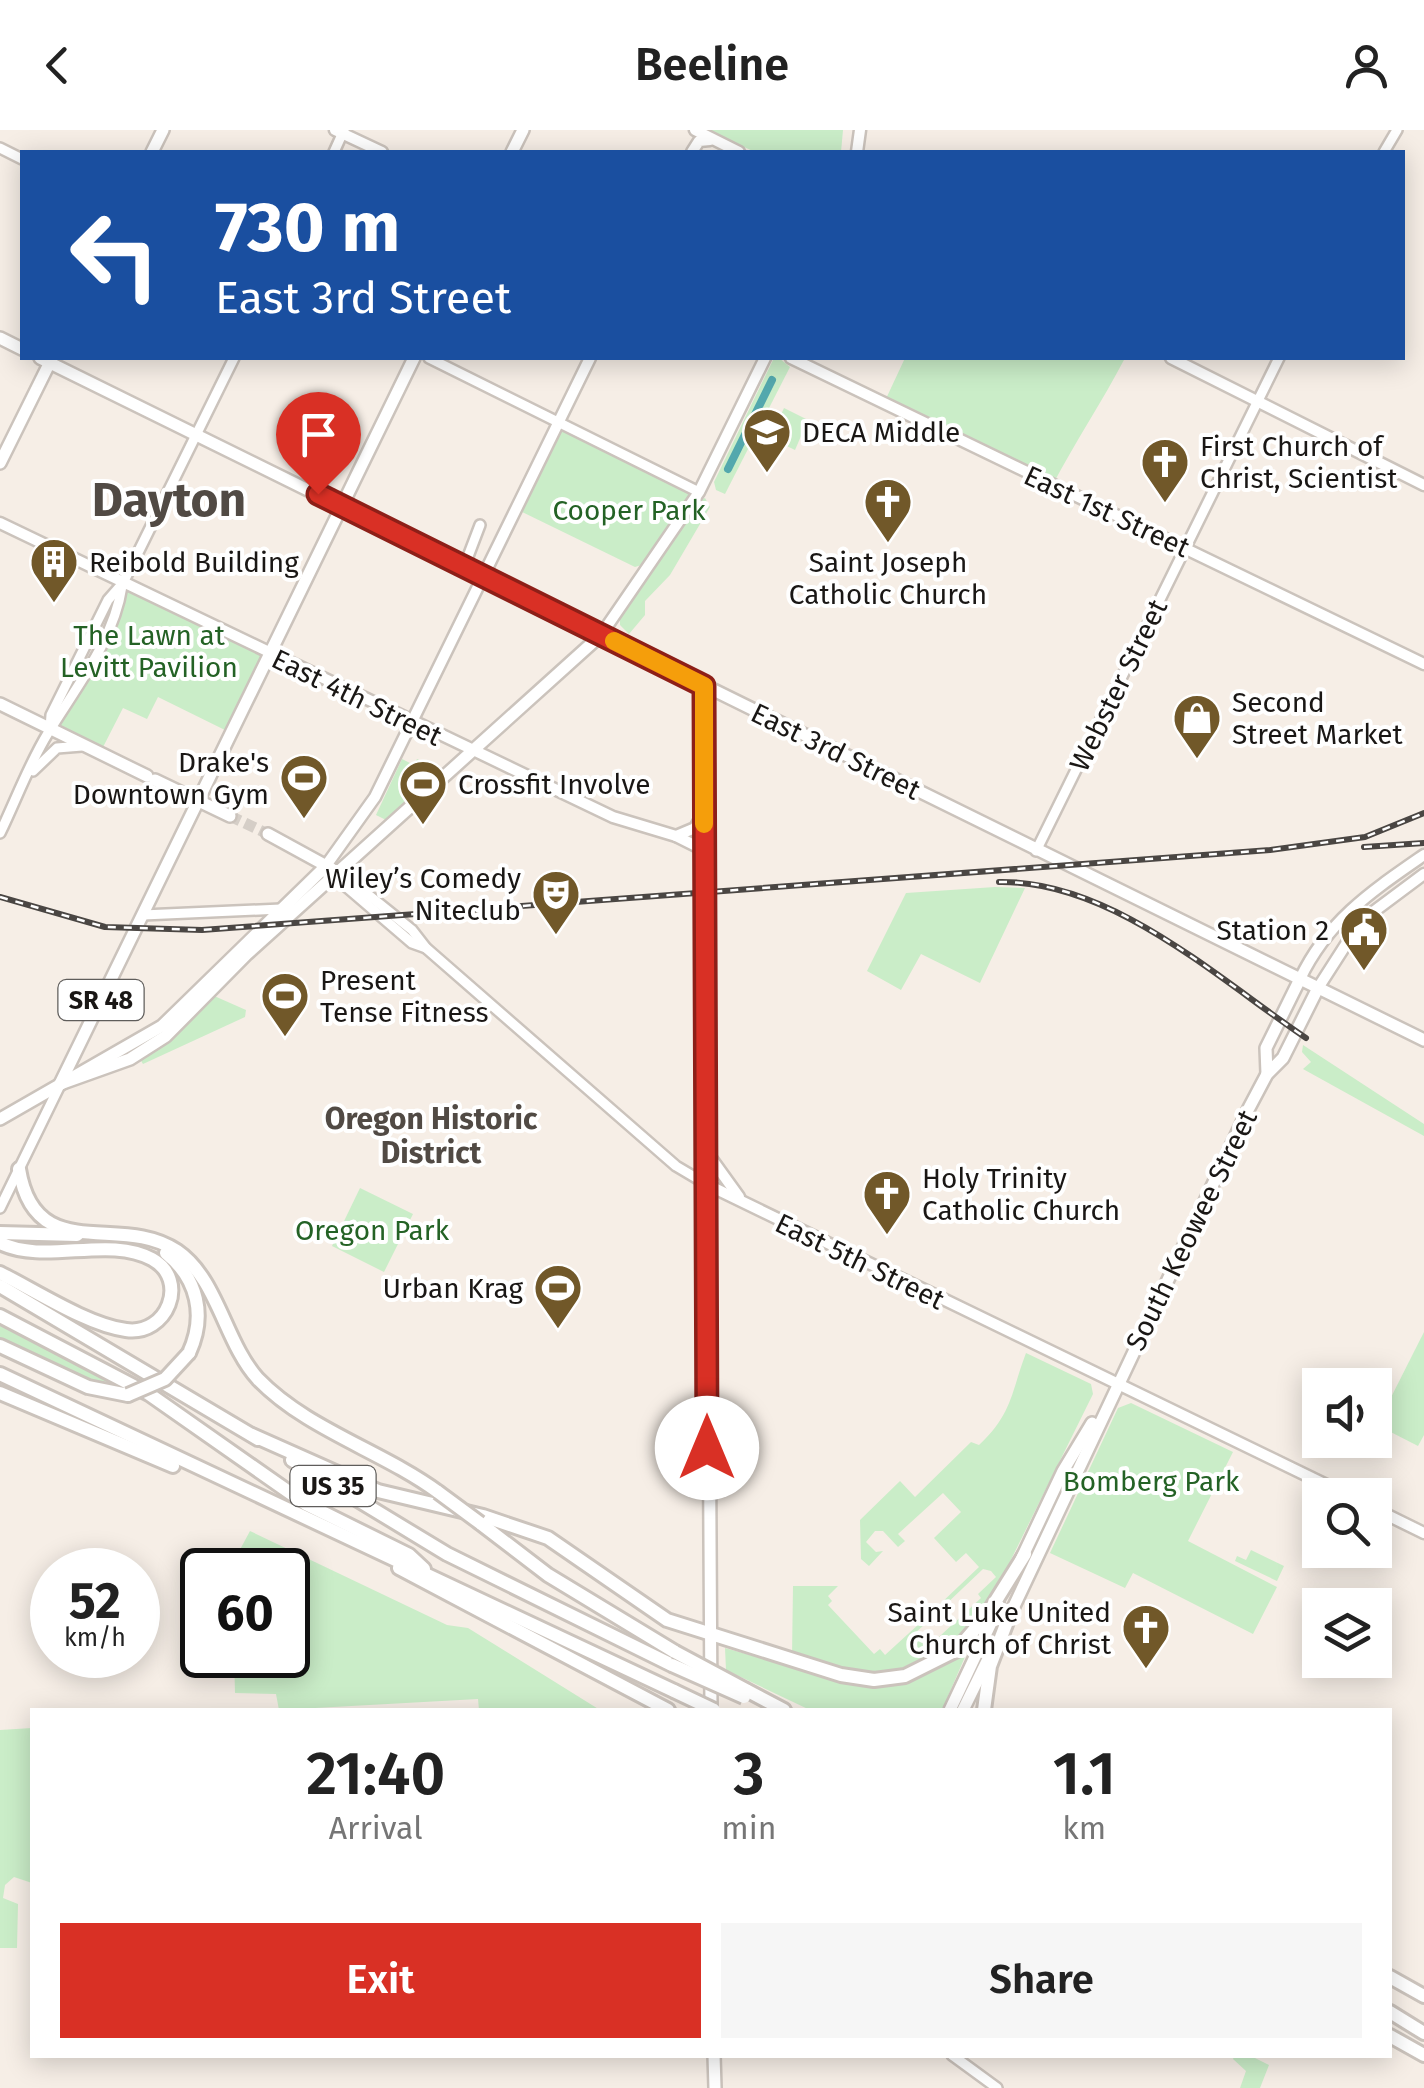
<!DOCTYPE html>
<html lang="en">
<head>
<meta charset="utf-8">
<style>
  body { margin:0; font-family:"Fira Sans",sans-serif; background:#f6f6f6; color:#222; height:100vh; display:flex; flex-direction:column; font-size:38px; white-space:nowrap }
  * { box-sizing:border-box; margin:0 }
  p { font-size:32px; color:#767676 }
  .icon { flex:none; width:55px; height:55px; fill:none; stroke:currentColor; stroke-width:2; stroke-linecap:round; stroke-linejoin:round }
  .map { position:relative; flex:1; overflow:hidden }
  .drawer { position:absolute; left:30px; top:1578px; width:1362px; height:350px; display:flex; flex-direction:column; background:#fff; border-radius:0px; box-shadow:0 5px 25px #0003 }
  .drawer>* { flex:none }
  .hud { position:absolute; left:20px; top:20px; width:1385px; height:210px; border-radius:0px; box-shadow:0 5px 25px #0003; background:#1a4fa0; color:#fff; overflow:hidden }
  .tools { position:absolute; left:1302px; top:1238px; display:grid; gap:20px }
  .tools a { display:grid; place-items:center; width:90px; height:90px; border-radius:0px; background:#fff; box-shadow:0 5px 25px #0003; font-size:50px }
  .speed { position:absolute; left:30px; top:1418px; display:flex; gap:20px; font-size:50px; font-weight:700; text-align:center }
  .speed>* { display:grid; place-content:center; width:130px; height:130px; border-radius:50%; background:#fff; box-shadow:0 5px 25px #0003; line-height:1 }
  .speed small { font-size:25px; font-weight:400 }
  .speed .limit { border:5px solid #111; border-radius:15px; background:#fff; color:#111 }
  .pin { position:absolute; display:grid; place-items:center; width:85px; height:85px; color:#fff; margin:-102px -42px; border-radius:50% 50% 50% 0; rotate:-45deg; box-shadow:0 0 10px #0007 }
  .pin .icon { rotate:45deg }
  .me { position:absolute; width:110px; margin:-55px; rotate:0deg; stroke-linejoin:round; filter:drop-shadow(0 0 8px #0008) }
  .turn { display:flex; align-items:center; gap:35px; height:210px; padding:0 30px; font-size:45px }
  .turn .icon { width:130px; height:130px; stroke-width:2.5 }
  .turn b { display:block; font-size:70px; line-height:85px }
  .eta { display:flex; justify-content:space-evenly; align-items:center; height:170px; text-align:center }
  .eta b { font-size:60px; font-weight:600; line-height:70px }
  .cta { display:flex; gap:20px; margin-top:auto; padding:20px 30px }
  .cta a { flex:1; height:115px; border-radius:0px; background:#d93025; color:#fff; font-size:40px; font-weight:600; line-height:115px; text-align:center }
  .cta a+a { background:#f6f6f6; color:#222 }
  header { display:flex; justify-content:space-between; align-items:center; height:130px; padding:0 30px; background:#fff; font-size:45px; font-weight:600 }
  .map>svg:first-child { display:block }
  .green { fill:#caedc8 }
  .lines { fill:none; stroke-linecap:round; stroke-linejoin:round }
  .canal { stroke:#53a8ad; stroke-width:8 }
  .primary-tunnel { stroke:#d5cec7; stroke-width:11; stroke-dasharray:11 5.5; stroke-linecap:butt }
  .tertiary-casing { stroke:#cbc3bc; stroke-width:14 }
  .secondary-casing { stroke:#cbc3bc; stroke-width:15 }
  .primary-casing { stroke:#cbc3bc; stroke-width:16 }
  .motorway-casing { stroke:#cbc3bc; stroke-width:18 }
  .tertiary { stroke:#fff; stroke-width:9 }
  .secondary { stroke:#fff; stroke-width:10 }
  .primary { stroke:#fff; stroke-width:11 }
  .motorway { stroke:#fff; stroke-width:12 }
  .rail-casing { stroke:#4a4643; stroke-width:6 }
  .rail { stroke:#fff; stroke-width:2.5; stroke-dasharray:8; stroke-linecap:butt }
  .motorway-bridge-casing { stroke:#cbc3bc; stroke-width:18; stroke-linecap:butt }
  .motorway-bridge { stroke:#fff; stroke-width:12 }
  .route-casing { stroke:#8d1f18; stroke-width:25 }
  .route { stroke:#d93025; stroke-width:18 }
  .slow { stroke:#f59e0b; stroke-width:18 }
  .labels { text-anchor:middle; stroke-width:8; stroke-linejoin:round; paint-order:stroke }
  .shield { fill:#fff; stroke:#5f5d5b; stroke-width:2.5 }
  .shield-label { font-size:25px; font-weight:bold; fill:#1a1715 }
  .poi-label { font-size:28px; fill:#1a1715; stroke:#fff; text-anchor:start }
  .park-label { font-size:28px; fill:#246225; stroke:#fff }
  .street-label { font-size:28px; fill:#1a1715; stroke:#fff }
  .neighbourhood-label { font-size:30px; font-weight:bold; fill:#514a44; stroke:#fff }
  .town-label { font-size:48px; font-weight:bold; fill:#514a44; stroke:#fff }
</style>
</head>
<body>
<header><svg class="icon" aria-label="back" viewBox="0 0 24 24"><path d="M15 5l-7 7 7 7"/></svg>Beeline<svg class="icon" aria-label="person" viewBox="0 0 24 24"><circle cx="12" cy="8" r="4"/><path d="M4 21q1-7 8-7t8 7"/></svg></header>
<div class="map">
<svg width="1424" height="1958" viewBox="0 0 1424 1958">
  <rect width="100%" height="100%" fill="#f6eee6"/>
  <g class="green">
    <path d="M707,0H843L841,22H755Z"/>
    <path d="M779,228L790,237L725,364L716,360L714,352L773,230Z"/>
    <path d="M905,228H1125C1102,272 1075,312 1052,356L884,273Z"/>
    <path d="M784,278L808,290L795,320L770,308Z"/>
    <path d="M559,292L699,362L654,431L635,437L516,379Z"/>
    <path d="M705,368L710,377L670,445L645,471V485L629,504L620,495V484L698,371Z"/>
    <path d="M123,453L269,525L231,603L158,567L147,589L123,578L100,623L51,598L94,529Z"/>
    <path d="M402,629L414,635L417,629L439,639L386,690L376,685Z"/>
    <path d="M995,757L1025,758L980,853L921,824L901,860L867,841L906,763Z"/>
    <path d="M212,865L246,880L245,887L143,934L140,929Z"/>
    <path d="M1303,915L1424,994V1006L1303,939L1311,932L1302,922Z"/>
    <path d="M360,1058L413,1084L384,1142L332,1116Z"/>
    <path d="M0,1192L125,1258L83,1249L0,1211Z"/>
    <path d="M1424,1202V1305L1418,1316L1377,1295Z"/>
    <path d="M1026,1223L1091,1254L1093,1264L985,1482L950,1519L901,1541L868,1544L792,1526L793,1456H838L828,1466L832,1471L828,1475L874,1524L880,1519L885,1525L931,1483V1476L937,1483L914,1504L927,1518L981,1468L978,1464L996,1447L991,1441L983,1439L942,1478L939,1475L979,1437L966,1423L956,1432L934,1408L961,1382L943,1363L898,1404L905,1411L898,1417L883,1401H875L866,1412L876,1422L883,1421L869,1436L861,1429L860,1390L900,1351L915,1367L971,1312L979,1315C1013,1283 1011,1262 1026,1223Z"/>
    <path d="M1131,1273L1233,1322L1188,1411L1277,1457L1253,1504L1133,1443L1125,1458L1050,1423L1118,1278Z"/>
    <path d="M250,1401L447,1495L468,1498L600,1580H479L478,1569L279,1580L276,1564L235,1563L234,1525H288V1440H229Z"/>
    <path d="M1251,1420L1284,1436L1277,1451L1235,1431L1237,1426L1246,1430Z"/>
    <path d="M971,1513L942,1580H810L726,1540L725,1518L832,1548L887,1552Z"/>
    <path d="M32,1598V1753L14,1747L5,1755L3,1768L18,1774L17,1818H0V1600Z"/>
    <path d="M1235,1925H1249L1269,1935L1260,1958H1240L1246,1941L1233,1929Z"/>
  </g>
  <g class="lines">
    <path class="canal" d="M728,339L772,250"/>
    <path class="primary-tunnel" d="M230,686L268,704"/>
    <g class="tertiary-casing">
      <g id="tertiary">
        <path d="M0,18L22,29"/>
        <path d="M334,22L344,0"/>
        <path d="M1384,22L1397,0"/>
        <path d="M429,228L699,362"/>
        <path d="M464,437L480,395"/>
        <path d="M50,598L51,585L108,470L123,453L234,228"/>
        <path d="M33,641L57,618L82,616"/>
        <path d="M0,703C16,670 29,634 48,603C76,557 114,510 122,456"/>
        <path d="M1036,721L1279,228"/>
        <path d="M340,742L412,800L426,818L676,1036L708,1055"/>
        <path d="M335,747L412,813L426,818"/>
        <path d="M143,785L281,779"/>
        <path d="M0,1078L60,955"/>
        <path d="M952,1925L997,1958"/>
      </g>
    </g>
    <g class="secondary-casing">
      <g id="secondary">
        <path d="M335,0L382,22"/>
        <path d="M695,0L739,22"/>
        <path d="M692,22L699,11L710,10"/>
        <path d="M857,22L860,0"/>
        <path d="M791,228L1424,534"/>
        <path d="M1171,228L1424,355"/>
        <path d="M0,393L613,687L676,706L704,720"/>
        <path d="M601,505L699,362L765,228"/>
        <path d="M676,706L695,698L704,682"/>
        <path d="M325,737L375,667L590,228"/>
        <path d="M1300,849C1328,790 1372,761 1424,725"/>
        <path d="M1318,858L1361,791L1424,744"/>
        <path d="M708,1024L739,1067"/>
        <path d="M708,1055L1347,1365"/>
        <path d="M1375,1379L1424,1403"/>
      </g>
    </g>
    <g class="primary-casing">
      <g id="primary">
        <path d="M152,22L163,0"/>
        <path d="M512,22L523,0"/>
        <path d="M0,208L22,219"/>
        <path d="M40,228L1424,910"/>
        <path d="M0,333L52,228"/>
        <path d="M705,556L711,1580"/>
        <path d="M0,574L147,646"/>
        <path d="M155,650L230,686"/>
        <path d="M268,704L332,739"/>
        <path d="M1267,944L1266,918L1300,849"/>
        <path d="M60,954L414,228"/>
        <path d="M60,954L130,929L166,906L247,824L601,505"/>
        <path d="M0,989L162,896L325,737"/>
        <path d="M1020,1432L1063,1341L1092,1293"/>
        <path d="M1007,1491L1249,978L1267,944L1283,928L1318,858"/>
        <path d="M950,1580L999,1476"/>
        <path d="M963,1580L990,1525"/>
        <path d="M714,1925L715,1958"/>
      </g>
    </g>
    <g class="motorway-casing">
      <g id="motorway">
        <path d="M19,1039C35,1137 121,1082 177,1121C218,1149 225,1213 258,1249C306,1299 382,1321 438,1362"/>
        <path d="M0,1103L77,1105"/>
        <path d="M0,1113C45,1135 108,1105 152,1129C190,1150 167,1206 126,1200C88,1195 36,1161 0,1143"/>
        <path d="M166,1123C198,1149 206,1186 189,1223"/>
        <path d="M0,1156L258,1309"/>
        <path d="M0,1186L149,1264L306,1374L409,1425L424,1439"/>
        <path d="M0,1216L88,1257L128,1265"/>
        <path d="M0,1244L674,1561"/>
        <path d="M0,1263L173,1336"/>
        <path d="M252,1305L378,1361L483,1386L548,1408L667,1490L841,1545L874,1550L905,1546L957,1520L987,1485L1025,1424"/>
        <path d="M292,1330L447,1424L672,1535"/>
        <path d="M480,1393L548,1445L675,1522"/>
        <path d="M399,1438L668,1580"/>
        <path d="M746,1560L784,1580"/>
        <path d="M984,1580L990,1536L1010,1484"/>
        <path d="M1390,1847L1424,1866"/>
        <path d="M1390,1882L1424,1903"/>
        <path d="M1390,1906L1424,1925"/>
      </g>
    </g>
    <use href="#tertiary" class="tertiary"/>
    <use href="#secondary" class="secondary"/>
    <use href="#primary" class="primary"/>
    <use href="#motorway" class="motorway"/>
    <g class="rail-casing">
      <g id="rail">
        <path d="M1364,717L1424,713"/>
        <path d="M999,752C1111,750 1217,848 1306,908"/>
        <path d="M0,767L105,797L202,800L1270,720L1365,707L1424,683"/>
      </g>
    </g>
    <use href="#rail" class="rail"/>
    <g class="motorway-bridge-casing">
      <g id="motorway-bridge">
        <path d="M128,1265L165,1249L189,1223"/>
        <path d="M438,1362L480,1393"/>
        <path d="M675,1522L746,1560"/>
        <path d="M672,1535L744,1567"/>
        <path d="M674,1561L714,1580"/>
      </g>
    </g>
    <use href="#motorway-bridge" class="motorway-bridge"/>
  </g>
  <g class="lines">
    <g class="route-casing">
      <path id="route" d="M318,364L704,556L707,1318"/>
    </g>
    <use href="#route" class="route"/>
    <path class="slow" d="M614,511L704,556V694"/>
  </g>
  <defs>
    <g id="school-pin" transform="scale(2.5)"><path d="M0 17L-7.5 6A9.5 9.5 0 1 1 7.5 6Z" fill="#715829" stroke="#fff"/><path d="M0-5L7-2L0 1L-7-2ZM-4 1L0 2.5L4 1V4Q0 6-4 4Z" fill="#fff"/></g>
    <g id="church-pin" transform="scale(2.5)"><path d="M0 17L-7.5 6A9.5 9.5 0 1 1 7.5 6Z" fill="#715829" stroke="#fff"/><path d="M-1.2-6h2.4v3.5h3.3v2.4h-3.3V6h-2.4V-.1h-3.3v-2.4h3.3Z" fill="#fff"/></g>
    <g id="building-pin" transform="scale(2.5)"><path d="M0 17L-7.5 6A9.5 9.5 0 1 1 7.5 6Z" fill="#715829" stroke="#fff"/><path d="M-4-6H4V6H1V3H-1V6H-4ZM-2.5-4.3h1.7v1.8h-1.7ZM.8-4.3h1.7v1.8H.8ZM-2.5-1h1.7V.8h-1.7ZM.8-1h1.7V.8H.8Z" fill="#fff"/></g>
    <g id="shop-pin" transform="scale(2.5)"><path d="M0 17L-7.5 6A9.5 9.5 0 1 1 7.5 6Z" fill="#715829" stroke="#fff"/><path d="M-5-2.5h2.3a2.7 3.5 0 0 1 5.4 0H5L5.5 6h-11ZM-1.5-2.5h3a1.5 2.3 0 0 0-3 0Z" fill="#fff"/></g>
    <g id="stadium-pin" transform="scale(2.5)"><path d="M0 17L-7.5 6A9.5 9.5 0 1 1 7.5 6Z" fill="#715829" stroke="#fff"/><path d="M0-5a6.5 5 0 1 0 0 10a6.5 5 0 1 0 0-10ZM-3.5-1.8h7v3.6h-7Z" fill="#fff"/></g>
    <g id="theatre-pin" transform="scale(2.5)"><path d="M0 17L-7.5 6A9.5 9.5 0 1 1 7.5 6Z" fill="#715829" stroke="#fff"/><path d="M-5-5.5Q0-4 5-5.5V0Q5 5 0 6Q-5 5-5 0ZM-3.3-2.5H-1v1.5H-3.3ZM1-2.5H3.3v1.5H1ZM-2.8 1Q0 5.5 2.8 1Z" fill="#fff"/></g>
    <g id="civic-pin" transform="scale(2.5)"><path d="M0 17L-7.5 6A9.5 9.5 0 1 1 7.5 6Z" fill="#715829" stroke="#fff"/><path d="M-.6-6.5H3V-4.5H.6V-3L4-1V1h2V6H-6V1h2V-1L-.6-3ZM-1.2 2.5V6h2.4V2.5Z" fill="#fff"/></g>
  </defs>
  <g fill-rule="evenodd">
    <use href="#school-pin" x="767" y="302"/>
    <use href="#church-pin" x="1165" y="332"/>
    <use href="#church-pin" x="888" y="372"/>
    <use href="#building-pin" x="54" y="432"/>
    <use href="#shop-pin" x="1197" y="588"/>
    <use href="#stadium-pin" x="304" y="648"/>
    <use href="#stadium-pin" x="423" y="654"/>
    <use href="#theatre-pin" x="556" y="764"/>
    <use href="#civic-pin" x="1364" y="800"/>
    <use href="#stadium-pin" x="285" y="866"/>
    <use href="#church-pin" x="887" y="1064"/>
    <use href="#stadium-pin" x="558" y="1158"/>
    <use href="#church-pin" x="1146" y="1498"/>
  </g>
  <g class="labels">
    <g class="shield">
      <rect x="58.5" y="850" width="85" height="40" rx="8"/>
      <rect x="290.5" y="1336" width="85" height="40" rx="8"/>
    </g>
    <g class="shield-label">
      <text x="101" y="879">SR 48</text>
      <text x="333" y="1365">US 35</text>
    </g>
    <g class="poi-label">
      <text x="802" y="312">DECA Middle</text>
      <text x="1200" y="326">First Church of<tspan x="1200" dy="32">Christ, Scientist</tspan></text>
      <text x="89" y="442">Reibold Building</text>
      <text x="888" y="442" text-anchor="middle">Saint Joseph<tspan x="888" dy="32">Catholic Church</tspan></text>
      <text x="1232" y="582">Second<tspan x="1232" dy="32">Street Market</tspan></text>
      <text x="269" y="642" text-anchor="end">Drake's<tspan x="269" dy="32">Downtown Gym</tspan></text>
      <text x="458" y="664">Crossfit Involve</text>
      <text x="521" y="758" text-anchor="end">Wiley’s Comedy<tspan x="521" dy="32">Niteclub</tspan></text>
      <text x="1329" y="810" text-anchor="end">Station 2</text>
      <text x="320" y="860">Present<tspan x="320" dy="32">Tense Fitness</tspan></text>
      <text x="922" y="1058">Holy Trinity<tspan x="922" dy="32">Catholic Church</tspan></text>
      <text x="523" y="1168" text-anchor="end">Urban Krag</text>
      <text x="1111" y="1492" text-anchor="end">Saint Luke United<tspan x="1111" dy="32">Church of Christ</tspan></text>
    </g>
    <g class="park-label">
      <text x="629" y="390">Cooper Park</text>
      <text x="149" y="515">The Lawn at<tspan x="149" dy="32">Levitt Pavilion</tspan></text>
      <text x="372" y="1110">Oregon Park</text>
      <text x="1151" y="1361">Bomberg Park</text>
    </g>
    <g class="street-label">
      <text transform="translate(1107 381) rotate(25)" y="10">East 1st Street</text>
      <text transform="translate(1118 555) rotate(-64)" y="10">Webster Street</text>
      <text transform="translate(357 567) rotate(26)" y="10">East 4th Street</text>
      <text transform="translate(836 621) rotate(26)" y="10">East 3rd Street</text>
      <text transform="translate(1191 1100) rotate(-64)" y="10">South Keowee Street</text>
      <text transform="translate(860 1131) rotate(26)" y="10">East 5th Street</text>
    </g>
    <g class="neighbourhood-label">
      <text x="431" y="999">Oregon Historic<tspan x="431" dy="34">District</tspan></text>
    </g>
    <g class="town-label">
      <text x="169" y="386">Dayton</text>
    </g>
  </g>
</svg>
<div class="tools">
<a><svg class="icon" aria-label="sound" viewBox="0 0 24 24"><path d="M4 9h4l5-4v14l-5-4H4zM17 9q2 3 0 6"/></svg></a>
<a><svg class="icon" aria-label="search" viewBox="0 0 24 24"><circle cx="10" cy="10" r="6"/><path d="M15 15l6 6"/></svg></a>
<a><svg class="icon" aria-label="layers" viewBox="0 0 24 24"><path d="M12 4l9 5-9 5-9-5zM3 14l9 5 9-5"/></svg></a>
</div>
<div class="speed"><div>52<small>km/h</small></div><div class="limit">60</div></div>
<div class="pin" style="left:318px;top:364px;background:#d93025"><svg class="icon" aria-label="arrive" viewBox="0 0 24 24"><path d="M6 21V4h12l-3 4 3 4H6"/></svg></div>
<svg class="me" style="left:707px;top:1318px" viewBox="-20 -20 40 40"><circle r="19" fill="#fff"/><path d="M0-13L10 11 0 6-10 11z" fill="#d93025"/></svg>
<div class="hud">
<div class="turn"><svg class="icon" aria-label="left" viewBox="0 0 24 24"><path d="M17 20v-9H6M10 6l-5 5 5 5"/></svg><div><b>730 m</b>East 3rd Street</div></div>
</div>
<section class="drawer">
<div class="eta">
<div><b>21:40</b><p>Arrival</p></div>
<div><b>3</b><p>min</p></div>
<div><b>1.1</b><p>km</p></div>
</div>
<div class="cta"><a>Exit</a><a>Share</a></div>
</section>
</div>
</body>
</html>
